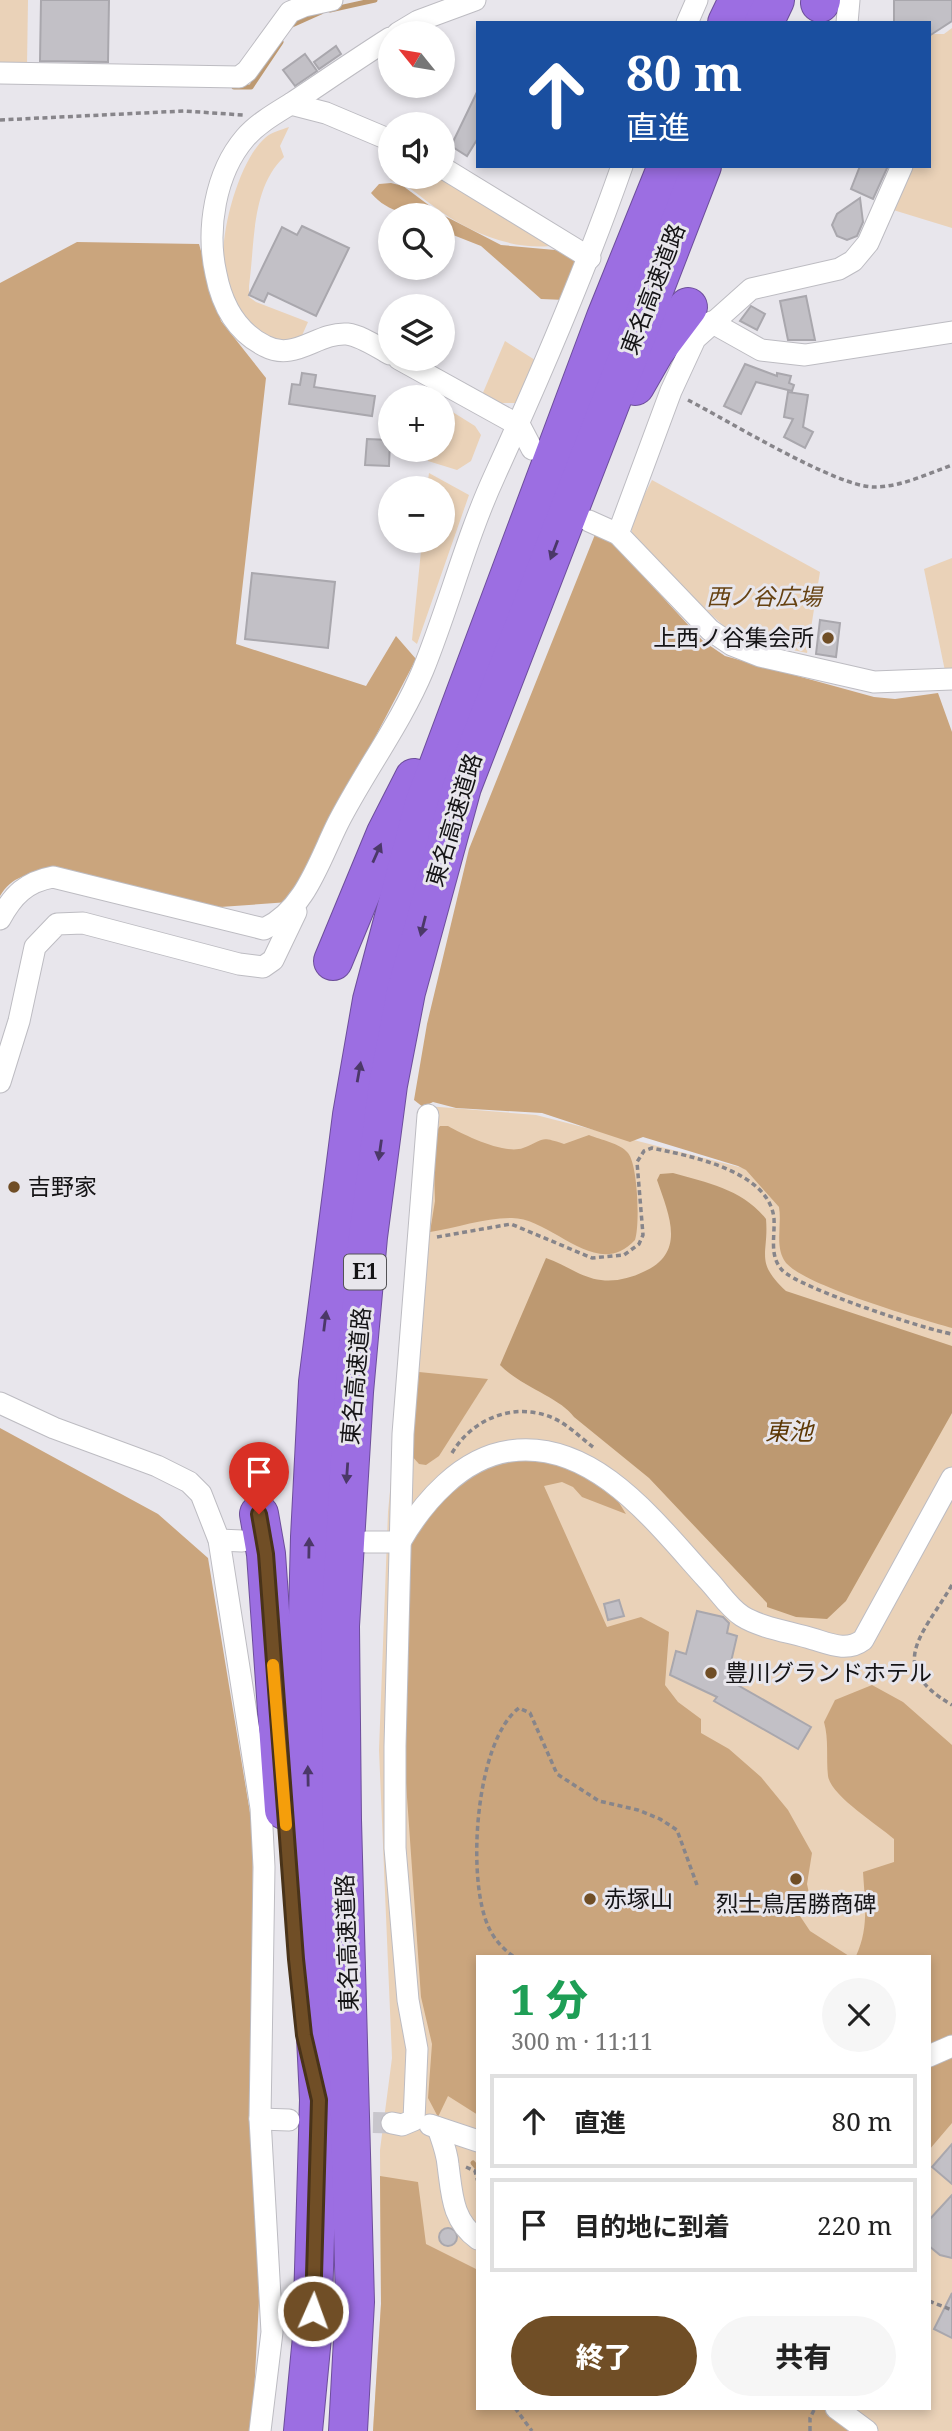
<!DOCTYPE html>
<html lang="ja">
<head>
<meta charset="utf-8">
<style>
  body { margin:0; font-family:"Noto Serif","Noto Sans JP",serif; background:#f6f6f6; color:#222; height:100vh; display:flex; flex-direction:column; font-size:26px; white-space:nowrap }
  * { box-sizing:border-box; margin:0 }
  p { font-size:23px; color:#767676 }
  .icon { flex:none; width:38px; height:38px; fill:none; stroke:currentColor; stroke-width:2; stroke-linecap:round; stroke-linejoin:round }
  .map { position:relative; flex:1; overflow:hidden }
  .side { position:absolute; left:476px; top:1955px; width:455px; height:455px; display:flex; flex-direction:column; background:#fff; border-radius:0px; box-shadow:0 4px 10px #0003 }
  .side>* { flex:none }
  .top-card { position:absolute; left:476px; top:21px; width:455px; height:147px; border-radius:0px; box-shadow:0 4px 10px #0003; background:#1a4fa0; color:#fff; overflow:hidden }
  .needle { width:46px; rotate:300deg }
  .buttons { position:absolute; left:378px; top:21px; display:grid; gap:14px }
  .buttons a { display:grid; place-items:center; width:77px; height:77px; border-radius:50%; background:#fff; box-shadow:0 4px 10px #0003; font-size:35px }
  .pin { position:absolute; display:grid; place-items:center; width:60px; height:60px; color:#fff; margin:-72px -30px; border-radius:50% 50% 50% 0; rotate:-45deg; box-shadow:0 0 7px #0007 }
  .pin .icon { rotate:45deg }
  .me { position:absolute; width:77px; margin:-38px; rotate:2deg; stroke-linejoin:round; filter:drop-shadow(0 0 5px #0008) }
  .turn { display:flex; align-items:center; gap:24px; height:147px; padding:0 35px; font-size:32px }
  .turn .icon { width:91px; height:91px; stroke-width:2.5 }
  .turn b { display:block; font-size:49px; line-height:60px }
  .round { display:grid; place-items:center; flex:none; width:74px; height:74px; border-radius:37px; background:#f6f6f6 }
  .headline { display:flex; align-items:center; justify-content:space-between; height:119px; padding:0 35px }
  h1 { font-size:42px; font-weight:800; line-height:52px; color:#1e9e55 }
  .cta { display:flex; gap:14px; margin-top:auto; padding:14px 35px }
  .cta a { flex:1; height:80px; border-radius:42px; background:#704e26; color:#fff; font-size:28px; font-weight:800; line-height:80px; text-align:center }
  .cta a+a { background:#f6f6f6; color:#222 }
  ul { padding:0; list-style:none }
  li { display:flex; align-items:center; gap:21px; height:94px; margin:0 14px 10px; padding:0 21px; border:4px solid #e0e0e0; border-radius:0px }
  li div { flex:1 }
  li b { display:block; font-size:26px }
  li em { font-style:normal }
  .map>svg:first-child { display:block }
  .green { fill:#ead2b8; fill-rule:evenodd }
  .forest { fill:#caa57d }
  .water { fill:#bd9971 }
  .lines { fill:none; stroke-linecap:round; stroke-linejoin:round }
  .stream { stroke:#bd9971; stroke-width:5 }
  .building { fill:#c2c0c6; stroke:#a9a7ad; stroke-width:2 }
  .street-tunnel { stroke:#c8c6cc; stroke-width:21; stroke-dasharray:21 10; stroke-linecap:butt }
  .street-casing { stroke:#bdbcc2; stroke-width:23 }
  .highway-casing { stroke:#6d4e9b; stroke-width:40 }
  .path { stroke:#87858a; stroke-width:3.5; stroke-dasharray:5 3.5; stroke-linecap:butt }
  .street { stroke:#fff; stroke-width:21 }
  .highway { stroke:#9c6ee2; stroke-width:38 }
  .oneway { fill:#4b3868 }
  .route-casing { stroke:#493319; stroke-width:18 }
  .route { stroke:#704e26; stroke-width:12 }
  .slow { stroke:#f59e0b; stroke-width:12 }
  .poi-dot { fill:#704e26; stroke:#e8e6ec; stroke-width:2.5 }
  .labels { text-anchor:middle; stroke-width:6; stroke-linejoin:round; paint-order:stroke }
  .shield { fill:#e8e6ec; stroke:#545356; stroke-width:2 }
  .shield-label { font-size:21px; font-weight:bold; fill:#151416 }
  .street-label { font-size:23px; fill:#151416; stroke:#e8e6ec }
  .park-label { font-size:23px; font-style:italic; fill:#664212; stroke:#e8e6ec }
  .poi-label { font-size:23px; fill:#151416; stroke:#e8e6ec; text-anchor:start }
  .water-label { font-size:24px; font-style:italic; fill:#5c3804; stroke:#e8e6ec }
</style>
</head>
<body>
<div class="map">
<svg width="952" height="2431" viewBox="0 0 952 2431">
  <rect width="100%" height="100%" fill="#e8e6ec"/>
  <g class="green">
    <path d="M0,0H28L27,66L0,64Z"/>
    <path d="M952,28V228L890,209L911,166H929V34H944Z"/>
    <path d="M289,127L280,146L284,157C251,188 255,243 249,286V297L256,302L308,322L300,340L285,345C256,330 243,322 228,291C212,256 236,163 265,138C271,132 281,130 289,127Z"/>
    <path d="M393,177H439L550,246C509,250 464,230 432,205C418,195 408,184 390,180Z"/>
    <path d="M505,341L535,360L515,403H498L482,395Z"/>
    <path d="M443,406L475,426L481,435L471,461L457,470L428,461L430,450H443Z"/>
    <path d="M429,473L469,495L417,644L412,640L422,541H443V488H427Z"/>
    <path d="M652,480L820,572L807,653L738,639L682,588L633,536L630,522Z"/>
    <path d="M952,558V671H945L924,569Z"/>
    <path d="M427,1106L536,1115L747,1169L952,1325V2431H373L381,2304L380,2150L392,2058L379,1750L388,1512ZM478,1956H929V2408H478Z"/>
  </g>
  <g class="forest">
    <path d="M391,183L403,186L442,215C414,215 391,216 371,193L379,184Z"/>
    <path d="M443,215L501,245L555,250L567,253L576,261L565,300L541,299L481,246L443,231Z"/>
    <path d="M77,242L199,244L221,321L266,378L236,644L366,686L396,636L416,659L289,902L220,907L75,874C48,871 16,868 0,896V283Z"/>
    <path d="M598,527L703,641L725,656L874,697L895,699L938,693L952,732V1328C921,1319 797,1284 784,1260C775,1244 782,1225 779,1207L746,1170L738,1166L643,1137L630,1142L542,1113L456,1108L433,1102L423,1107L414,1100L427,1024L469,849Z"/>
    <path d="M440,1126H448C464,1135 505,1155 523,1148C545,1140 538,1135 564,1144L589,1135C601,1140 620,1143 628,1153C638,1165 640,1225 635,1240C596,1282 552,1217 511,1218C484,1218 456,1228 430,1232L435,1201L433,1136Z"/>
    <path d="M419,1372L488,1379L439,1456L426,1465L419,1464L411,1455Z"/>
    <path d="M0,1428L158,1514L208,1558L253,1831L251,2116L259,2301L252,2431H0Z"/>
    <path d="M507,1455L567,1463L618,1501L626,1514L582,1497L573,1487L562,1482L544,1486L607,1627L641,1617L669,1632L665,1685L678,1702L701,1719V1733L729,1749L761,1777L788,1810L812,1853L807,1884L810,1898L800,1916L810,1931L849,1956H478V2115L448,2096L438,2117L428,2098L432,2044L421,1997L403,1740L408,1546L439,1497Z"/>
    <path d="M872,1685L903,1702L952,1745V2123L929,2150V1956H856C869,1928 865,1903 863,1872L894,1862V1839C877,1824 831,1796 828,1776C826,1757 829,1740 824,1722L835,1700Z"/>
    <path d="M380,2176L418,2182L426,2244L478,2270V2408H824L856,2431H373L381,2304Z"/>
  </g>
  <path class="water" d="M673,1173C708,1183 742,1189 766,1219C769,1255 754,1261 786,1291L952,1346V1413L846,1601L827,1619L796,1617L767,1607V1603L649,1478L574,1417C561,1398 520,1386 500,1365L546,1258C565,1264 581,1278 601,1280C615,1282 631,1278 643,1272C687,1253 669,1215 657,1180L660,1174Z"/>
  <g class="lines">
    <g class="stream">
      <path d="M330,10L375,0"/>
      <path d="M292,25L321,12"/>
      <path d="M234,87H251L281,42"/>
      <path d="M473,2163L478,2169"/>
    </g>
  </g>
  <g class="building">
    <path d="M41,0H109L108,62L40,61Z"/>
    <path d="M894,0H952V21L929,36V23H894Z"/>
    <path d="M336,46L341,54L319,69L314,62Z"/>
    <path d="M305,54L317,71L295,86L283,70Z"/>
    <path d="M478,90V138L467,156L451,146Z"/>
    <path d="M860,166H888L873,199L851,189Z"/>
    <path d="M860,198L863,222L857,236L847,240L837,236L832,225L837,214Z"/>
    <path d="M302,226L349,248L316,316L268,293L264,302L249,295L282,227L297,235Z"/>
    <path d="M806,296L815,340H788L780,301Z"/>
    <path d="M751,306L765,314L757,330L740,321Z"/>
    <path d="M745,364L777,376V373L791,376L789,383L794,385L792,391L756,382L741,414L724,406Z"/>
    <path d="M302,373L316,375L314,387L375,396L372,416L289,404L292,384L300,385Z"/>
    <path d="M788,392L808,395L803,427L813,432L805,448L784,437L793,419L784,417Z"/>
    <path d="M367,439L390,440L389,466L365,465Z"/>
    <path d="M252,573L335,582L328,648L245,639Z"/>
    <path d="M820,620L840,623L836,657L816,654Z"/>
    <path d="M619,1600L624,1616L608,1620L604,1604Z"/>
    <path d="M697,1611L723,1617L729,1623L727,1633L737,1636L727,1679L811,1727L798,1749L714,1701L717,1697L670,1675L676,1651L686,1654Z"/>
    <path d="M952,2144V2184L932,2167Z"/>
    <path d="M952,2195V2258L940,2255L929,2246V2220Z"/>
    <circle cx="448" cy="2237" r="9"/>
    <path d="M952,2293V2338L934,2329Z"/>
  </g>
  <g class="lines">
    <path class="street-tunnel" d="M342,2122L392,2123"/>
    <g class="street-casing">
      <g id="street">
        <path d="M687,23L697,0"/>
        <path d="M847,23L849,0"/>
        <path d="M398,33L418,21L475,0"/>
        <path d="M390,38C357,59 325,81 292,103C276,113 258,123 245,138C215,173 206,230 216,274C222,305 237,332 265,346C295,362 317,332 347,334C362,336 377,347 390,354"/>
        <path d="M0,73L239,77L247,71L290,12L304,6L332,0"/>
        <path d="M291,104L326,113L390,140"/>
        <path d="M443,168L590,258"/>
        <path d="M711,322L761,350L805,355L952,332"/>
        <path d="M399,359L520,426L532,449"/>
        <path d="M589,521L618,534L710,630L732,645L760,656L874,682L952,679"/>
        <path d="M618,534L671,391L695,339L751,289L839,269L853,261L868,243L902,166"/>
        <path d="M0,919C13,895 26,882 53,877L264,929C305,910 319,861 338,823C364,772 401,723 423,670C449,606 466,538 495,475C541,374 585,272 622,166"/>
        <path d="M0,1082L19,1021L35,947L57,924L83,923L239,964L263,967L273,960L296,912"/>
        <path d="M0,1403L54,1428L157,1466L189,1482L201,1494L219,1540L261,1808L264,1867L260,2119L272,2332L260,2431"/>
        <path d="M219,1540L242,1541"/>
        <path d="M366,1542H400C423,1502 461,1458 510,1451C594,1439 656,1523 706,1578C718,1590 728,1607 742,1616C761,1628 791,1632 813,1639C830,1644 847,1652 863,1640L952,1478"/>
        <path d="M929,2056L952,2046"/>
        <path d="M260,2119L289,2120"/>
        <path d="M392,2123L402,2125L414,2120L417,2049L408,2000L395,1848V1746L403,1434L428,1115"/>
        <path d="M430,2125L478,2141"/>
        <path d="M438,2128C442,2140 447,2152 448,2165C452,2194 452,2221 478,2239"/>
        <path d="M836,2408L867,2431"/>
      </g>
    </g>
    <g class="highway-casing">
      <g id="highway">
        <path d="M820,3L821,0"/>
        <path d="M727,23L738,0"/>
        <path d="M764,23L775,0"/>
        <path d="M635,386L655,351L688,307"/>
        <path d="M333,961L386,833L414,778"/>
        <path d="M259,1514L266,1554L284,1810"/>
        <path d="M303,2431L312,2337L319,2100L309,1891L306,1693L310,1537L318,1382L352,1115L372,1000L424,804L606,317L667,166"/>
        <path d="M348,2431L355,2302L342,1820L340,1626L354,1392L368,1237L388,1085L406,992L462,787L702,166"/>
      </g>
    </g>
    <g class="path">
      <path d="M0,120L184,111L243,115"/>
      <path d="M688,400C727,420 836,487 874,487C901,487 927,474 952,465"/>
      <path d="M437,1237L511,1224L592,1258L624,1255L639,1244L643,1235L637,1162L644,1151L652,1148C690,1156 770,1171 774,1219C775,1236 769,1256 782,1270C799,1288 924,1329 952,1334"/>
      <path d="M452,1453C472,1419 514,1401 553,1418C567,1424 580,1437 593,1447"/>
      <path d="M952,1585C922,1636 885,1666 952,1705"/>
      <path d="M513,1956C503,1949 494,1939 489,1928C466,1881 475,1741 519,1708L530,1713L557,1774L599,1801L638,1810L660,1819L677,1830L697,1885"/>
      <path d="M466,2167L475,2171L478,2182"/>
      <path d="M929,2301L952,2310"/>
      <path d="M515,2408L532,2431"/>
      <path d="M810,2431V2418L815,2408"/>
    </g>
    <use href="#street" class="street"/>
    <use href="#highway" class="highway"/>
  </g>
  <defs><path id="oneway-solid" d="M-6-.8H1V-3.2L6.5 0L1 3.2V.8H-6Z" transform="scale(1.75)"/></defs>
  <g class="oneway">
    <use href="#oneway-solid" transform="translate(554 550) rotate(111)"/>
    <use href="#oneway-solid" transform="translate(377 853) rotate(-66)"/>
    <use href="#oneway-solid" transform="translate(423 926) rotate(104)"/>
    <use href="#oneway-solid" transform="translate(359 1072) rotate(-80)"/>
    <use href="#oneway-solid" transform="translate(380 1150) rotate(98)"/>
    <use href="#oneway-solid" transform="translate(325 1321) rotate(-83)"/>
    <use href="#oneway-solid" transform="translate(347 1473) rotate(94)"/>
    <use href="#oneway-solid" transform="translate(309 1548) rotate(-89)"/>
    <use href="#oneway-solid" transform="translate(308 1776) rotate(-91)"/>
  </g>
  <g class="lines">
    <g class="route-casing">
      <path id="route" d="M259,1514L266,1554L296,1959L304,2035L319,2100L313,2311"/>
    </g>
    <use href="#route" class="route"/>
    <path class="slow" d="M273,1665L286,1825"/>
  </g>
  <g class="poi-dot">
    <circle cx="828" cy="638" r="7"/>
    <circle cx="14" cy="1187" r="7"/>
    <circle cx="711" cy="1673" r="7"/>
    <circle cx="796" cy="1879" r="7"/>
    <circle cx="590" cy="1899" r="7"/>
  </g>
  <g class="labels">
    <rect class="shield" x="344" y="1254.5" width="42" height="35" rx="5"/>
    <g class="shield-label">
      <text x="365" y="1279">E1</text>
    </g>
    <g class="street-label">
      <text transform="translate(653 289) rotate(-69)" y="8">東名高速道路</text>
      <text transform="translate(454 820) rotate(-73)" y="8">東名高速道路</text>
      <text transform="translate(356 1376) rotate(-85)" y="8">東名高速道路</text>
      <text transform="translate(347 1943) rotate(-92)" y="8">東名高速道路</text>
    </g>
    <g class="park-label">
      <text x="764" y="605">西ノ谷広場</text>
    </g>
    <g class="poi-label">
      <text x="814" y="646" text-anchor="end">上西ノ谷集会所</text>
      <text x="28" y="1195">吉野家</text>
      <text x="725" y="1681">豊川グランドホテル</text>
      <text x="604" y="1907">赤塚山</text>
      <text x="796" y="1912" text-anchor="middle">烈士鳥居勝商碑</text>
    </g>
    <g class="water-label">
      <text x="789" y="1440">東池</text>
    </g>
  </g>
</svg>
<div class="buttons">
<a><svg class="needle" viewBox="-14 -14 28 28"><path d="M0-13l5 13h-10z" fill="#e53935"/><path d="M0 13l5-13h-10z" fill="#767676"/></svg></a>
<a><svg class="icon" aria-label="sound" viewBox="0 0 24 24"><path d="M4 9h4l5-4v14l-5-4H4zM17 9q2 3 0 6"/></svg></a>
<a><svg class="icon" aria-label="search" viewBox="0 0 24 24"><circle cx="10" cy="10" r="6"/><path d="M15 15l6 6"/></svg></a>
<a><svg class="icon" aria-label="layers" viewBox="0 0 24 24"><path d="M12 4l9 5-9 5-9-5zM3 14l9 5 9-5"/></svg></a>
<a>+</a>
<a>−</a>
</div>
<div class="pin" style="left:259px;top:1514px;background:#d93025"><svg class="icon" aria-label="arrive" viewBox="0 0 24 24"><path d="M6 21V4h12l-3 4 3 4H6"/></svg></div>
<svg class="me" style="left:313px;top:2311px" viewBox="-20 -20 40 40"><circle r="17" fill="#704e26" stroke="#fff" stroke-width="3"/><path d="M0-11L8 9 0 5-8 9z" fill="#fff"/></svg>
<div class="top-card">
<div class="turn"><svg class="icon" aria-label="ahead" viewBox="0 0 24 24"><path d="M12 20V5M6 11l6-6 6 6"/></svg><div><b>80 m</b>直進</div></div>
</div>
<section class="side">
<div class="headline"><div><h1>1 分</h1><p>300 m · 11:11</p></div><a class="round"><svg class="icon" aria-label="close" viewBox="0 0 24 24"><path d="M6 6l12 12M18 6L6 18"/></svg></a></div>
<ul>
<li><svg class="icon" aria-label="ahead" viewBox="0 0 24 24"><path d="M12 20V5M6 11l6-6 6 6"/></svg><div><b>直進</b></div><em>80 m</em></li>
<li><svg class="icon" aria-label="arrive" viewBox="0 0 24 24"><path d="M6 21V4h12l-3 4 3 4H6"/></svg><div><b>目的地に到着</b></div><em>220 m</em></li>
</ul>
<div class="cta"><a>終了</a><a>共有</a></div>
</section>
</div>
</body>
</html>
